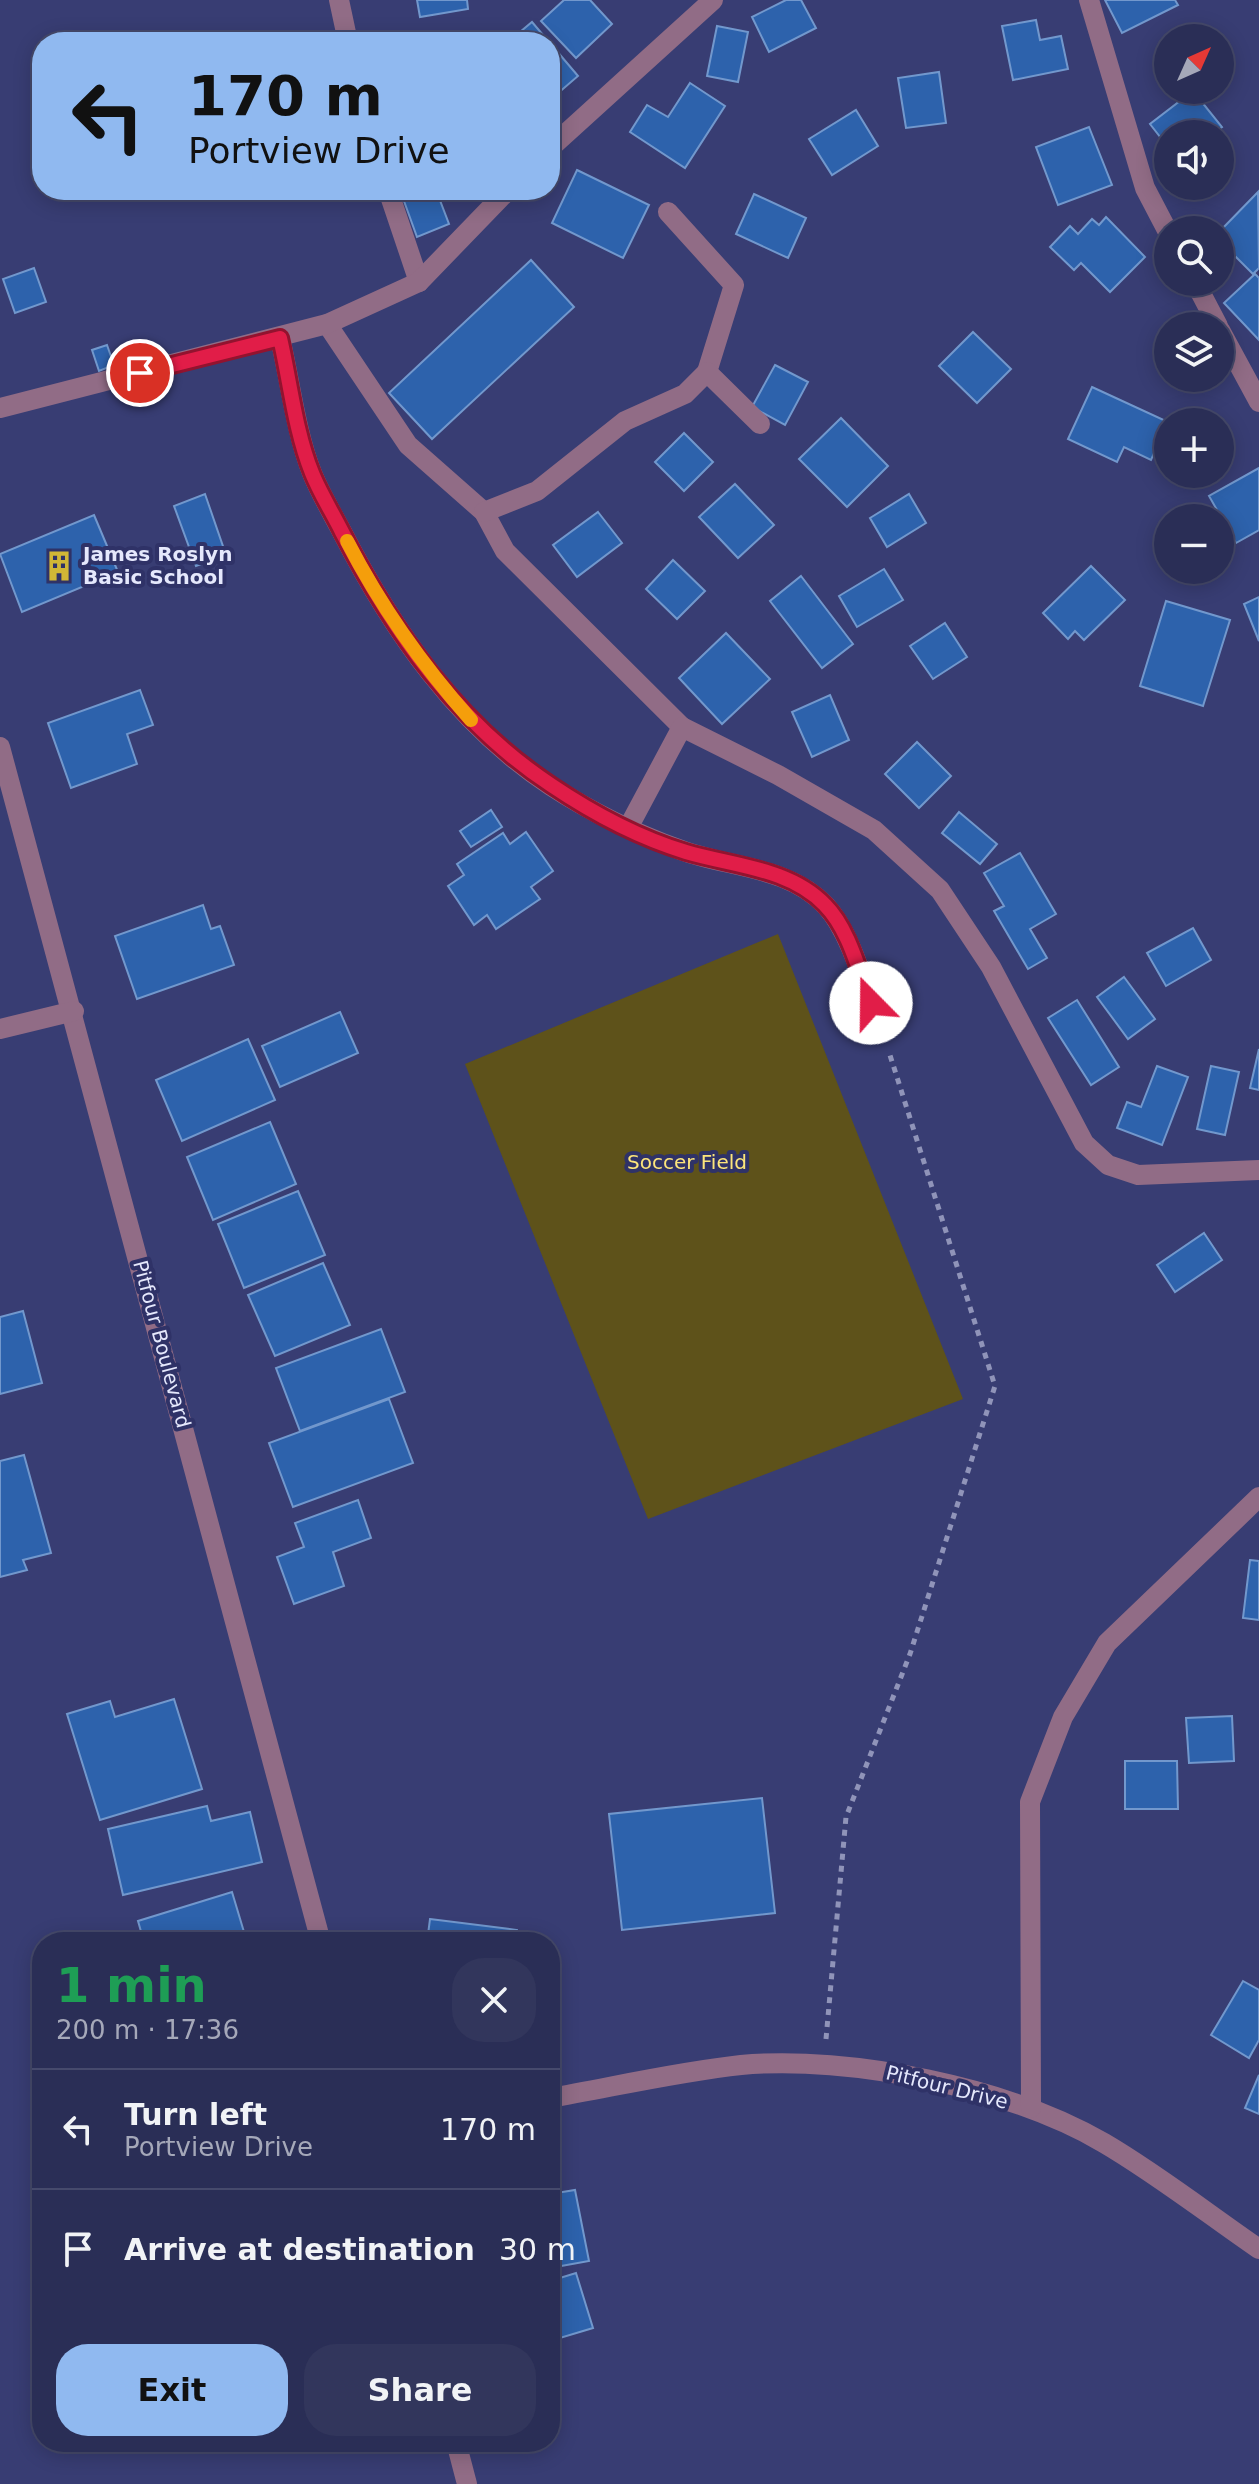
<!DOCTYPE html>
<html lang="en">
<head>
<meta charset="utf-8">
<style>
  body { margin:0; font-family:"DejaVu Sans",sans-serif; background:#32365c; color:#f1f3f6; height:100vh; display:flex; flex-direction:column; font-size:30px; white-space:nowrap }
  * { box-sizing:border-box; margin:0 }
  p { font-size:26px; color:#a5a8b9 }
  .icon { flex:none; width:44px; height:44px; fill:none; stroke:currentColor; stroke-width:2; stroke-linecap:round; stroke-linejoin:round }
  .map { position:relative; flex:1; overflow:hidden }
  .details { position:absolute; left:32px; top:1932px; width:528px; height:520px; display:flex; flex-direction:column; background:#2a2e56; border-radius:32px; box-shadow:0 4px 20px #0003,0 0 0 2px #464a6c }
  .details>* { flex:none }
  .banner { position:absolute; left:32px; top:32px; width:528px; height:168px; border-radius:32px; box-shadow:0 4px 20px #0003,0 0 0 2px #464a6c; background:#90b9f0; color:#111; overflow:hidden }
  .needle { width:52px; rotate:45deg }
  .controls { position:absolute; left:1154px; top:24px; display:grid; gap:16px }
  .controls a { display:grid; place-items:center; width:80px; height:80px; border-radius:50%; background:#2a2e56; box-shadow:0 4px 20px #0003,0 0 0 2px #464a6c; font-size:40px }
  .pin { position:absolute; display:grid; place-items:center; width:68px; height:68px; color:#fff; margin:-34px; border:4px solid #fff; border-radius:50%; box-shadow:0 2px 8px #0007 }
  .me { position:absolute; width:88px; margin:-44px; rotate:338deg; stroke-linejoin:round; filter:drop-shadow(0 0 6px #0008) }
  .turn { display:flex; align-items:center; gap:28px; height:168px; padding:0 24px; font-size:36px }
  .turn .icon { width:104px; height:104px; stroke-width:2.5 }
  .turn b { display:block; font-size:56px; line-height:68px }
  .round { display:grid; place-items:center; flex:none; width:84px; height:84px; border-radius:32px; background:#32365c }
  .overview { display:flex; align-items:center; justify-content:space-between; height:136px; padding:0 24px }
  h1 { font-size:48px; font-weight:800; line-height:60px; color:#1e9e55 }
  .cta { display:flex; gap:16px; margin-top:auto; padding:16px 24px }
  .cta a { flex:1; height:92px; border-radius:32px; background:#90b9f0; color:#111; font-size:32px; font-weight:800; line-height:92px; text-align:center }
  .cta a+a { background:#32365c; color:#f1f3f6 }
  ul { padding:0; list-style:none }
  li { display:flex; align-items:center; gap:24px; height:120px; padding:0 24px; border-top:2px solid #464a6c }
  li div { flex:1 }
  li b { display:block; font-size:30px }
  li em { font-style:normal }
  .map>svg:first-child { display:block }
  .green { fill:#5e521a }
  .building { fill:#2d62ac; stroke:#7298cd; stroke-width:2 }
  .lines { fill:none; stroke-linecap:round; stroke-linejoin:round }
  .path { stroke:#9094b9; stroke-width:5; stroke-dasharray:6 6; stroke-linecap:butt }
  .street { stroke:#916c86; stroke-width:20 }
  .route-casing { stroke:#92132f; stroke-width:20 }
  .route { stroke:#e11d48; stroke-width:14 }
  .slow { stroke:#f59e0b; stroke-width:14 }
  .labels { text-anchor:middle; stroke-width:8; stroke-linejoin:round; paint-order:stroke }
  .poi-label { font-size:20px; font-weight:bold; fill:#e5e8fc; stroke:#2f3267; text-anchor:start }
  .park-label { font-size:20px; fill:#fce57b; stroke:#2f3267 }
  .street-label { font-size:20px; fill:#e5e8fc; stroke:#2f3267 }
</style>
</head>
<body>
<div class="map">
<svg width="1259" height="2484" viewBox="0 0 1259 2484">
  <rect width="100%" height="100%" fill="#383d73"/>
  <path class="green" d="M778,934L963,1399L648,1519L465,1064Z"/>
  <g class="building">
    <path d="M417,0H467L468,9L420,17Z"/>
    <path d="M564,0H590L612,24L576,58L541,21Z"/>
    <path d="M786,0H801L816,28L769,52L752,17Z"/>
    <path d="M1105,0H1175L1178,5L1122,33Z"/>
    <path d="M1036,20L1040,40L1061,36L1068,69L1013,80L1002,26Z"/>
    <path d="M532,22L549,42H508Z"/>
    <path d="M717,26L748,32L738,82L707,76Z"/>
    <path d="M550,43L578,76L550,100Z"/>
    <path d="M939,72L946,123L906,128L898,78Z"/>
    <path d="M690,83L725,106L685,168L630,132L647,105L668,117Z"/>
    <path d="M1193,91L1222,127L1213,134H1168V147L1150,124Z"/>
    <path d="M856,110L878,146L832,175L809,139Z"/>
    <path d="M1089,127L1112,185L1058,205L1036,147Z"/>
    <path d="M577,170L649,205L623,258L552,223Z"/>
    <path d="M400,190H436L449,224L417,237Z"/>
    <path d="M1258,192L1259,268L1253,274L1220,241V231Z"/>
    <path d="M754,194L806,218L788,258L736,234Z"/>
    <path d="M1106,217L1145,257L1110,292L1081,263L1074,270L1050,247L1070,226L1078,234L1092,219L1099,225Z"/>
    <path d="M531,260L574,307L432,439L389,393Z"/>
    <path d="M34,268L46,302L15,313L3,279Z"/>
    <path d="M1255,274L1259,278V340L1224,303Z"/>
    <path d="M973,332L1011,369L977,403L939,366Z"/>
    <path d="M107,345L114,365L99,371L92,350Z"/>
    <path d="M775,365L808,382L785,425L752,407Z"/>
    <path d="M1092,387L1168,422L1151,460L1124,447L1117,462L1068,439Z"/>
    <path d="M841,418L888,466L847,507L799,459Z"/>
    <path d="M684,433L713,462L684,491L655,462Z"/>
    <path d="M1259,468V530L1236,543L1209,496Z"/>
    <path d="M735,484L774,525L738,558L699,517Z"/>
    <path d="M205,494L226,555L196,566L174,506Z"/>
    <path d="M909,494L926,523L887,547L870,518Z"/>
    <path d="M598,512L622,543L577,577L553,545Z"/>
    <path d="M94,515L118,572L22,612L0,554Z"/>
    <path d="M673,560L705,591L677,619L646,589Z"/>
    <path d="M1091,566L1125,600L1084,640L1075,631L1068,639L1043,613Z"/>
    <path d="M884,569L903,600L857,627L839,596Z"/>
    <path d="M801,576L853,644L822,668L770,601Z"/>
    <path d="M1259,597V641L1244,604Z"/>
    <path d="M1166,601L1230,620L1203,706L1140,686Z"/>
    <path d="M945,623L967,657L933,679L910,646Z"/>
    <path d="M726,633L770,679L722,724L679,678Z"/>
    <path d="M140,690L153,725L127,734L137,764L71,788L48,723Z"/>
    <path d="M830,695L849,740L812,757L792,712Z"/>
    <path d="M917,742L951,776L919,808L885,774Z"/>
    <path d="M491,810L502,827L471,847L460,831Z"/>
    <path d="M959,812L997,844L980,864L942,833Z"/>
    <path d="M526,832L553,871L531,887L540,899L496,929L487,915L474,925L448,886L464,875L457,864L503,833L510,844Z"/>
    <path d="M1020,853L1056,914L1030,929L1047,958L1028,969L994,911L1004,906L984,873Z"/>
    <path d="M203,905L211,929L220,926L234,965L137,999L115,936Z"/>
    <path d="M1193,928L1211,960L1166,986L1147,953Z"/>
    <path d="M1124,977L1155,1019L1128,1039L1097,997Z"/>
    <path d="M1077,1000L1119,1067L1091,1085L1048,1018Z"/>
    <path d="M340,1012L358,1053L280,1087L262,1046Z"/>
    <path d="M248,1039L275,1100L182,1141L156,1080Z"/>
    <path d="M1259,1049V1090L1250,1088Z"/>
    <path d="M1157,1066L1188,1077L1162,1145L1117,1128L1127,1102L1141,1107Z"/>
    <path d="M1211,1066L1239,1072L1225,1135L1197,1129Z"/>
    <path d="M270,1122L296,1184L213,1220L187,1157Z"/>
    <path d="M298,1191L325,1255L244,1288L218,1224Z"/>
    <path d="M1204,1233L1222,1260L1175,1292L1157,1265Z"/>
    <path d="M323,1263L350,1325L275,1356L248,1295Z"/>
    <path d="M23,1311L42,1383L0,1394V1317Z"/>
    <path d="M381,1329L405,1392L300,1431L276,1368Z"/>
    <path d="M389,1399L413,1463L293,1507L269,1443Z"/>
    <path d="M24,1455L51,1553L23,1560L27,1570L0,1577V1461Z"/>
    <path d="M358,1500L371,1538L333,1552L344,1586L294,1604L277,1557L304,1547L295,1523Z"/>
    <path d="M1250,1560L1259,1561V1620L1243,1618Z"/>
    <path d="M174,1699L202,1789L100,1820L67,1714L110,1701L115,1717Z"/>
    <path d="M1232,1716L1234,1761L1189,1763L1186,1718Z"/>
    <path d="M1125,1761H1177L1178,1809H1125Z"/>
    <path d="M762,1798L775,1913L622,1930L609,1814Z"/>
    <path d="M207,1806L211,1821L250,1812L262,1862L123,1895L108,1829Z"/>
    <path d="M232,1892L247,1942H144L138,1921Z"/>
    <path d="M430,1919L517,1930L516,1942H427Z"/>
    <path d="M1243,1981L1259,1990V2040L1249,2058L1211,2035Z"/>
    <path d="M1259,2075V2114L1245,2108Z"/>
    <path d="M575,2190L589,2261L550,2268V2194Z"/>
    <path d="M576,2273L593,2328L550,2341V2281Z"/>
  </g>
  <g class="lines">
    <path class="path" d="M826,2039L846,1817L910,1654L995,1386L889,1052"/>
    <g class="street">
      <path d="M339,0L348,42"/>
      <path d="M1089,0L1145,188L1168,232"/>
      <path d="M550,148L713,0"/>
      <path d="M388,190L419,282"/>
      <path d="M668,212L734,285L707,372"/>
      <path d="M1195,282L1218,326"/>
      <path d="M327,324L408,445L484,512L505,551L682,727"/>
      <path d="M1220,330L1259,402"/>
      <path d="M280,338C290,380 296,433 312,473C320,493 332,513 342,532C393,631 457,724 551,786C591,812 637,834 681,850C729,868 789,866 826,906C851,933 866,991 880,1026"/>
      <path d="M0,408L327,324L419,282L508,190"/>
      <path d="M484,512L537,491L625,421L685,394L707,372L760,424"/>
      <path d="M0,747L321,1942"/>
      <path d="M628,828L682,727L778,775L874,830L940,890L991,967L1084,1143L1108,1165L1138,1175L1259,1170"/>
      <path d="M0,1029L74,1011"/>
      <path d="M550,2098C613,2087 677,2072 741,2065C850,2055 1010,2088 1104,2143C1157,2174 1208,2214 1259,2249"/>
      <path d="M1031,2108L1030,1802L1063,1717L1107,1643L1259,1497"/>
      <path d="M456,2442L467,2484"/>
    </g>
  </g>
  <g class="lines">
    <g class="route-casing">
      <path id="route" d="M140,373L280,338C290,381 295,431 312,473C320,493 332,512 342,532C393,631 457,723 551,785C591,812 640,838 686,852C733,866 790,868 825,905C849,929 859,972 871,1003"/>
    </g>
    <use href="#route" class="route"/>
    <path class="slow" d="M347,541C381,607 422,665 471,720"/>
  </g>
  <defs>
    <g id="building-bare" transform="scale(2.4)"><path d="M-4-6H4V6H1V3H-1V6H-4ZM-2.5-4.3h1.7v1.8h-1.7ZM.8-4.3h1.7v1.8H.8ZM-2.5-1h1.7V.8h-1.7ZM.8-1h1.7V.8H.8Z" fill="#d1b736" stroke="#2f3267" stroke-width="2.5" paint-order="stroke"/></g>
  </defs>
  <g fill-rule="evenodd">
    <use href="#building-bare" x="59" y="566"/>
  </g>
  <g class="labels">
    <g class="poi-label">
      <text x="83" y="561">James Roslyn<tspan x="83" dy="23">Basic School</tspan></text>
    </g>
    <g class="park-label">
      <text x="687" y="1169">Soccer Field</text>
    </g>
    <g class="street-label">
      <text transform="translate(162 1344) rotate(75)" y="7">Pitfour Boulevard</text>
      <text transform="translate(947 2087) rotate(14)" y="7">Pitfour Drive</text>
    </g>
  </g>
</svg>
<div class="controls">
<a><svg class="needle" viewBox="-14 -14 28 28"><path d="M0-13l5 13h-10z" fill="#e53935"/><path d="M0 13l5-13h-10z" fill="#a5a8b9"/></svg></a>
<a><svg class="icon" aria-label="sound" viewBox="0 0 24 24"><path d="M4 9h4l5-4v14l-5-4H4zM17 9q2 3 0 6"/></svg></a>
<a><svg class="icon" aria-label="search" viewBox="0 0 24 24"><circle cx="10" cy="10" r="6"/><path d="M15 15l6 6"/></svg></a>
<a><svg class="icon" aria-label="layers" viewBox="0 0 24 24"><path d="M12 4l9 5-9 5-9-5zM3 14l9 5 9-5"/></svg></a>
<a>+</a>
<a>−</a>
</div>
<div class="pin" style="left:140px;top:373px;background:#d93025"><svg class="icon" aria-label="arrive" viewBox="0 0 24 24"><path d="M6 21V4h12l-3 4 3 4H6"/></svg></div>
<svg class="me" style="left:871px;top:1003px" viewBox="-20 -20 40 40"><circle r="19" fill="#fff"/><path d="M0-13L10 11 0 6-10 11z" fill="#e11d48"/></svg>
<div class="banner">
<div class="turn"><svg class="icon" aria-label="left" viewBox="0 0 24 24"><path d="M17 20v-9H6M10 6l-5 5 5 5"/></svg><div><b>170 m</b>Portview Drive</div></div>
</div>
<section class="details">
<div class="overview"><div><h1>1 min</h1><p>200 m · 17:36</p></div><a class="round"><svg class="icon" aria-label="close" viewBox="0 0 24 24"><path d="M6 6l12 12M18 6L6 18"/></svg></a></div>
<ul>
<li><svg class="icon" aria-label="left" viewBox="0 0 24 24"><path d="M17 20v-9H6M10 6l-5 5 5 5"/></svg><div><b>Turn left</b><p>Portview Drive</p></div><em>170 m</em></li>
<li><svg class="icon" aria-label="arrive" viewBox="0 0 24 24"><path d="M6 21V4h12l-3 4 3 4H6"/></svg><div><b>Arrive at destination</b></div><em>30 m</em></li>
</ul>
<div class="cta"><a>Exit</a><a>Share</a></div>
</section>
</div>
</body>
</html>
